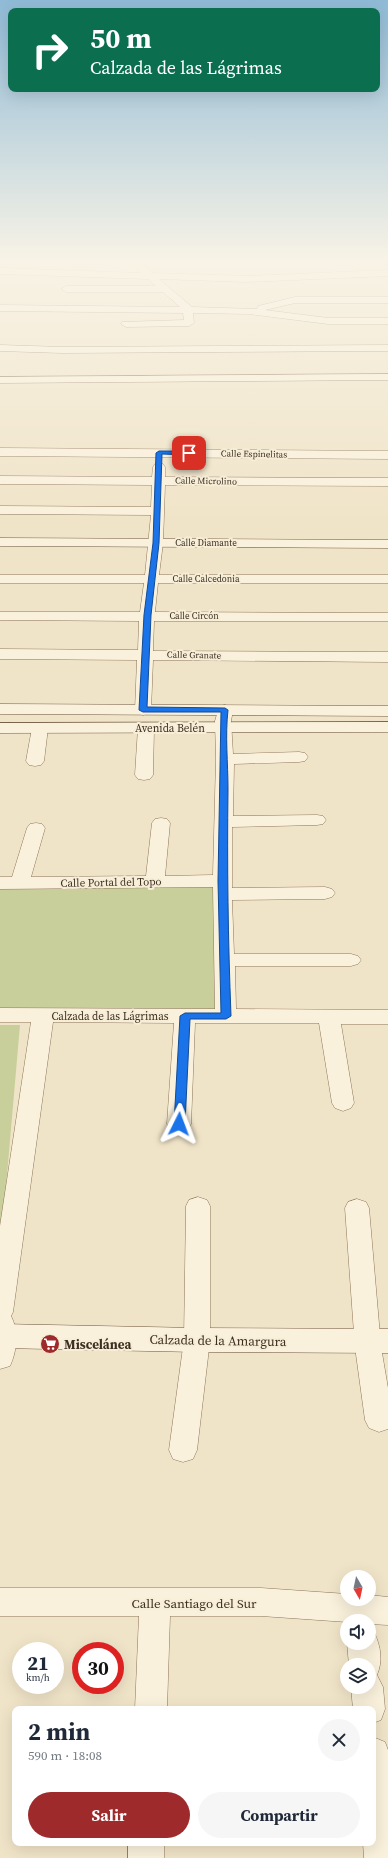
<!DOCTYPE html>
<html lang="es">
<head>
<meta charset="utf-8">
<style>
  body { margin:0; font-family:"Source Serif 4",serif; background:#f6f6f7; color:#1f2937; height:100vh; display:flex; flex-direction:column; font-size:15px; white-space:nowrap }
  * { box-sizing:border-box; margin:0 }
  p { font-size:13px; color:#747a83 }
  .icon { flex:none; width:22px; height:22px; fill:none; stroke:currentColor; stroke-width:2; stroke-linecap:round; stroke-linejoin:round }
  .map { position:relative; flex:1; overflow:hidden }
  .details { position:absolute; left:12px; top:1706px; width:364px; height:140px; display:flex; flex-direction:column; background:#fff; border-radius:8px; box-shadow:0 4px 16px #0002 }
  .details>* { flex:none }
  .guide { position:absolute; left:8px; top:8px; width:372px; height:84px; border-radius:8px; box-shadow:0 4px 16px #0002; background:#0b6e4f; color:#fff; overflow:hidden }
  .needle { width:26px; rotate:171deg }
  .fabs { position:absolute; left:340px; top:1570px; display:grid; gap:8px }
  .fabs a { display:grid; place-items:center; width:36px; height:36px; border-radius:50%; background:#fff; box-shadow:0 4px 16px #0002; font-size:20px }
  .speed { position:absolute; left:12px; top:1642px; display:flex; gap:8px; font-size:20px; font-weight:700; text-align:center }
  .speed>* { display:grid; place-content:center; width:52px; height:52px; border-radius:50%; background:#fff; box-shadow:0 4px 16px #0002; line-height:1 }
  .speed small { font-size:10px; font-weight:400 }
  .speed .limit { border:6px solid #d22; background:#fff; color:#111 }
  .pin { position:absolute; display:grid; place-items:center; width:34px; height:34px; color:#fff; margin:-17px; border-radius:8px; box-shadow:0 2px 6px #0006 }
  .me { position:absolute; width:44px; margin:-22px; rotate:3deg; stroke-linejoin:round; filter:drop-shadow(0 0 3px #0008) }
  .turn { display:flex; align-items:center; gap:14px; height:84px; padding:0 16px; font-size:18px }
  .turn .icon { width:52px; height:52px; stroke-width:2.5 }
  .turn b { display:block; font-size:28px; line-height:34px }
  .round { display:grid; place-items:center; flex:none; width:42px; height:42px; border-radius:21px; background:#f6f6f7 }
  .headline { display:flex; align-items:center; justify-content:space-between; height:68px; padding:0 16px }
  h1 { font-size:24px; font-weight:700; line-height:30px }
  .button { display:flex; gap:8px; margin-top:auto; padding:8px 16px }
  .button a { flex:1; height:46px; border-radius:24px; background:#9e2a2b; color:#fff; font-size:16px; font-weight:700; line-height:46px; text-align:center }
  .button a+a { background:#f6f6f7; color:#1f2937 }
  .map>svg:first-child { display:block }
  .green { fill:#c9cf9b }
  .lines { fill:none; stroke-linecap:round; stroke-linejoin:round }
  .street-casing { stroke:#8d765c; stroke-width:1 }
  .secondary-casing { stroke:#6f573f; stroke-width:1 }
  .street { fill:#faf1dc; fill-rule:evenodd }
  .secondary { fill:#faf1dc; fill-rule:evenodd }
  .route { fill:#1a73e8; stroke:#114b97 }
  .labels { text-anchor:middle; stroke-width:4; stroke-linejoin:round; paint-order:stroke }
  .far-street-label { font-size:9px; fill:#3d2e20; stroke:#f7eed8 }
  .street-label { font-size:11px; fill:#3d2e20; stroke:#f7eed8 }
  .near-street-label { font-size:13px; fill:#3d2e20; stroke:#f7eed8 }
  .near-poi-label { font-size:13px; font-weight:bold; fill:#3d2e20; stroke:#f7eed8; text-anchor:start }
</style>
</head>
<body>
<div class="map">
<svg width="388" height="1858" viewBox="0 0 388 1858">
  <rect width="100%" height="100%" fill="#f0e4c8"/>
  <g class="green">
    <path d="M226,885L225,1012L0,1011V888Z"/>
    <path d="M0,1025H20L0,1256Z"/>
  </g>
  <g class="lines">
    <g class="street-casing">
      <g id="street">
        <path d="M128,260H137L153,273L247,276L388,270V276L247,282L159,279L192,307L257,309L258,306L295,297H388V303H295L265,310L328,318H388V324H328L249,314L193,313L194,323L189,326L126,327L121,324L122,322L184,320L183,313L0,311V305L180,307L163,292H66L61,289L66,286H156L148,279L0,274V268L141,273Z"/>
        <path d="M0,345L62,347L388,345V351L62,353L0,351Z"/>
        <path d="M388,374V380L0,383V377Z"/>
        <path d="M0,448L388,451V459L0,456Z"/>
        <path d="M159,463L163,464L165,467V477L388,478V486L165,485L163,543L159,575H388V583H158L155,612L388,613V621H154L153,651L388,652V662L153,660L151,710L149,713L143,715L137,713L135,710L137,660L0,659V649L138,650L139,621L0,620V612H140L144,583H0V575H145L151,515L0,514V506L151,507L152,485L0,484V476L152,477L153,467L155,464Z"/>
        <path d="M225,705L231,707L233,710L231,721L233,754L299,752L305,753L308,757L305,761L299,762L234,764L233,816L317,815L323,816L326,820L323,824L317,825L232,827V888L325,887L332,889L335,893L332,897L325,899L232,900L234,954H351L358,956L361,960L358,964L351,966H235L236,1009L388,1010V1024H341L354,1103L351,1108L343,1111L335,1108L332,1103L319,1023H195L191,1124L187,1130L179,1132L171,1130L167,1124L174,1023L53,1022L13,1312L11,1316C19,1331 17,1351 10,1366L0,1369V1226L31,1022H0V1008L215,1009L213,887L0,889V877H12L27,828L30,824L36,823L42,824L45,828L31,877L146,876L152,823L155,819L161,818L167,819L170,823L165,876L213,875L216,759L215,721L219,707Z"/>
        <path d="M40,723L46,724L48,728L44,761L41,765L35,766L29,765L26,761L32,728L34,724Z"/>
        <path d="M146,723L152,724L154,728L153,775L150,779L144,780L138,779L135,775L138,728L140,724Z"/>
        <path d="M198,1197L207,1200L210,1206V1340L197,1450L193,1459L183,1462L173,1459L169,1450L184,1340L186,1206L189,1200Z"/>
        <path d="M357,1199L366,1202L369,1208L381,1347L388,1388V1429L379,1432L369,1428L365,1420L355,1347L345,1208L348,1202Z"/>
        <path d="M0,1588H261L347,1594V1599H369V1595L388,1597V1625L369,1624V1621H347V1622L261,1616H170L167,1709H135L139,1616H0Z"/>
        <path d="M369,1630L374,1632C381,1647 383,1661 377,1675L383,1687L385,1709L381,1720L373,1723V1709H353L351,1687H369V1665H349L347,1643H369Z"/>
        <path d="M373,1737L385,1742L388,1750V1858H364L363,1843H373Z"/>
        <rect x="128" y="1843" width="36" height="15"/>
      </g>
    </g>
    <g class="secondary-casing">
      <g id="secondary">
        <path d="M0,538L388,540V548L0,546Z"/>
        <path d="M0,704L388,706V716L0,714Z"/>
        <path d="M388,722V732L0,733V723Z"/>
        <path d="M0,1324L197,1328L388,1329V1353L197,1352L0,1348Z"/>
      </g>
    </g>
    <use href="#street" class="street"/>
    <use href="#secondary" class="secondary"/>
  </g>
  <linearGradient id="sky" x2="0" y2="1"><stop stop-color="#8fbad6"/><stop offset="0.5" stop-color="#f8f3e6"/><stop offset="1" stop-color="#f8f3e6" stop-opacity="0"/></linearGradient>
  <rect width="388" height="520" fill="url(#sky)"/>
  <path class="route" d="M159,451H189L192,453L189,455L162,454L159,543L151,615L147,707L225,708L228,710C225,736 228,763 228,789C227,865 228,940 231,1016L226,1019H190L185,1124L179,1128L174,1124L180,1016L185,1013H221L218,881L221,712H143L139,710L144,615L153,543L156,453Z"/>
  <defs>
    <g id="supermarket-disc" transform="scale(1)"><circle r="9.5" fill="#9e2a2b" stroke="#f7eed8"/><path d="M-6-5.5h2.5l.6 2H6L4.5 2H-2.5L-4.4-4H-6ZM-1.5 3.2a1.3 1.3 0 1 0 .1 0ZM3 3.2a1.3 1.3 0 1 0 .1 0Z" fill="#fff"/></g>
  </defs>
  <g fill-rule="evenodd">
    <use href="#supermarket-disc" x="50" y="1344"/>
  </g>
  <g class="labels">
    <g class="far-street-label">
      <text transform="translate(254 454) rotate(1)" y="3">Calle Espinelitas</text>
      <text transform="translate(206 481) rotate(1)" y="3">Calle Microlino</text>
      <text x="206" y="546">Calle Diamante</text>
      <text x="206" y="582">Calle Calcedonia</text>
      <text x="194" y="619">Calle Circón</text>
      <text transform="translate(194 655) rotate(1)" y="3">Calle Granate</text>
    </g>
    <g class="street-label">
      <text x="170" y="732">Avenida Belén</text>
      <text transform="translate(111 882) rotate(-1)" y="4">Calle Portal del Topo</text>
      <text x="110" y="1020">Calzada de las Lágrimas</text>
    </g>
    <g class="near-street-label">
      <text transform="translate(218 1340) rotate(1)" y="5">Calzada de la Amargura</text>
      <text x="194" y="1608">Calle Santiago del Sur</text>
    </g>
    <g class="near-poi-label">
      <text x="64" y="1349">Miscelánea</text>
    </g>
  </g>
</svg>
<div class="fabs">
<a><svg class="needle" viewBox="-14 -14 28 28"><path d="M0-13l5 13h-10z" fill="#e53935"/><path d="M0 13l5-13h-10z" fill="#747a83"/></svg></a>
<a><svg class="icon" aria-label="sound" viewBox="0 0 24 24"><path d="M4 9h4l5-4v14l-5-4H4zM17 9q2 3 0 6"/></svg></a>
<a><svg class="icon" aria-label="layers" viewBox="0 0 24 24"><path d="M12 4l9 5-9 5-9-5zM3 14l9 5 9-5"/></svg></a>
</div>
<div class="speed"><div>21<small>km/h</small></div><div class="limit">30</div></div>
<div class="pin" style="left:189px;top:453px;background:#d93025"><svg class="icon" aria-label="arrive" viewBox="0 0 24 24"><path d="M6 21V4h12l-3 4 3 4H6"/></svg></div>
<svg class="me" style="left:179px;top:1124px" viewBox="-20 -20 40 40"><path d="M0-17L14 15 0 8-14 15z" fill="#1a73e8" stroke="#fff" stroke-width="4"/></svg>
<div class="guide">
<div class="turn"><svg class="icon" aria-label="right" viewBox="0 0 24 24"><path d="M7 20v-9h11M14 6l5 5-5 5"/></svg><div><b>50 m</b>Calzada de las Lágrimas</div></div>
</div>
<section class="details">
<div class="headline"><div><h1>2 min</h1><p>590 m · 18:08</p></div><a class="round"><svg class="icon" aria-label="close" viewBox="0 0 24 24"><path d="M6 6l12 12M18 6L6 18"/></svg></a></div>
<div class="button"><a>Salir</a><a>Compartir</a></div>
</section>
</div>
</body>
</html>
